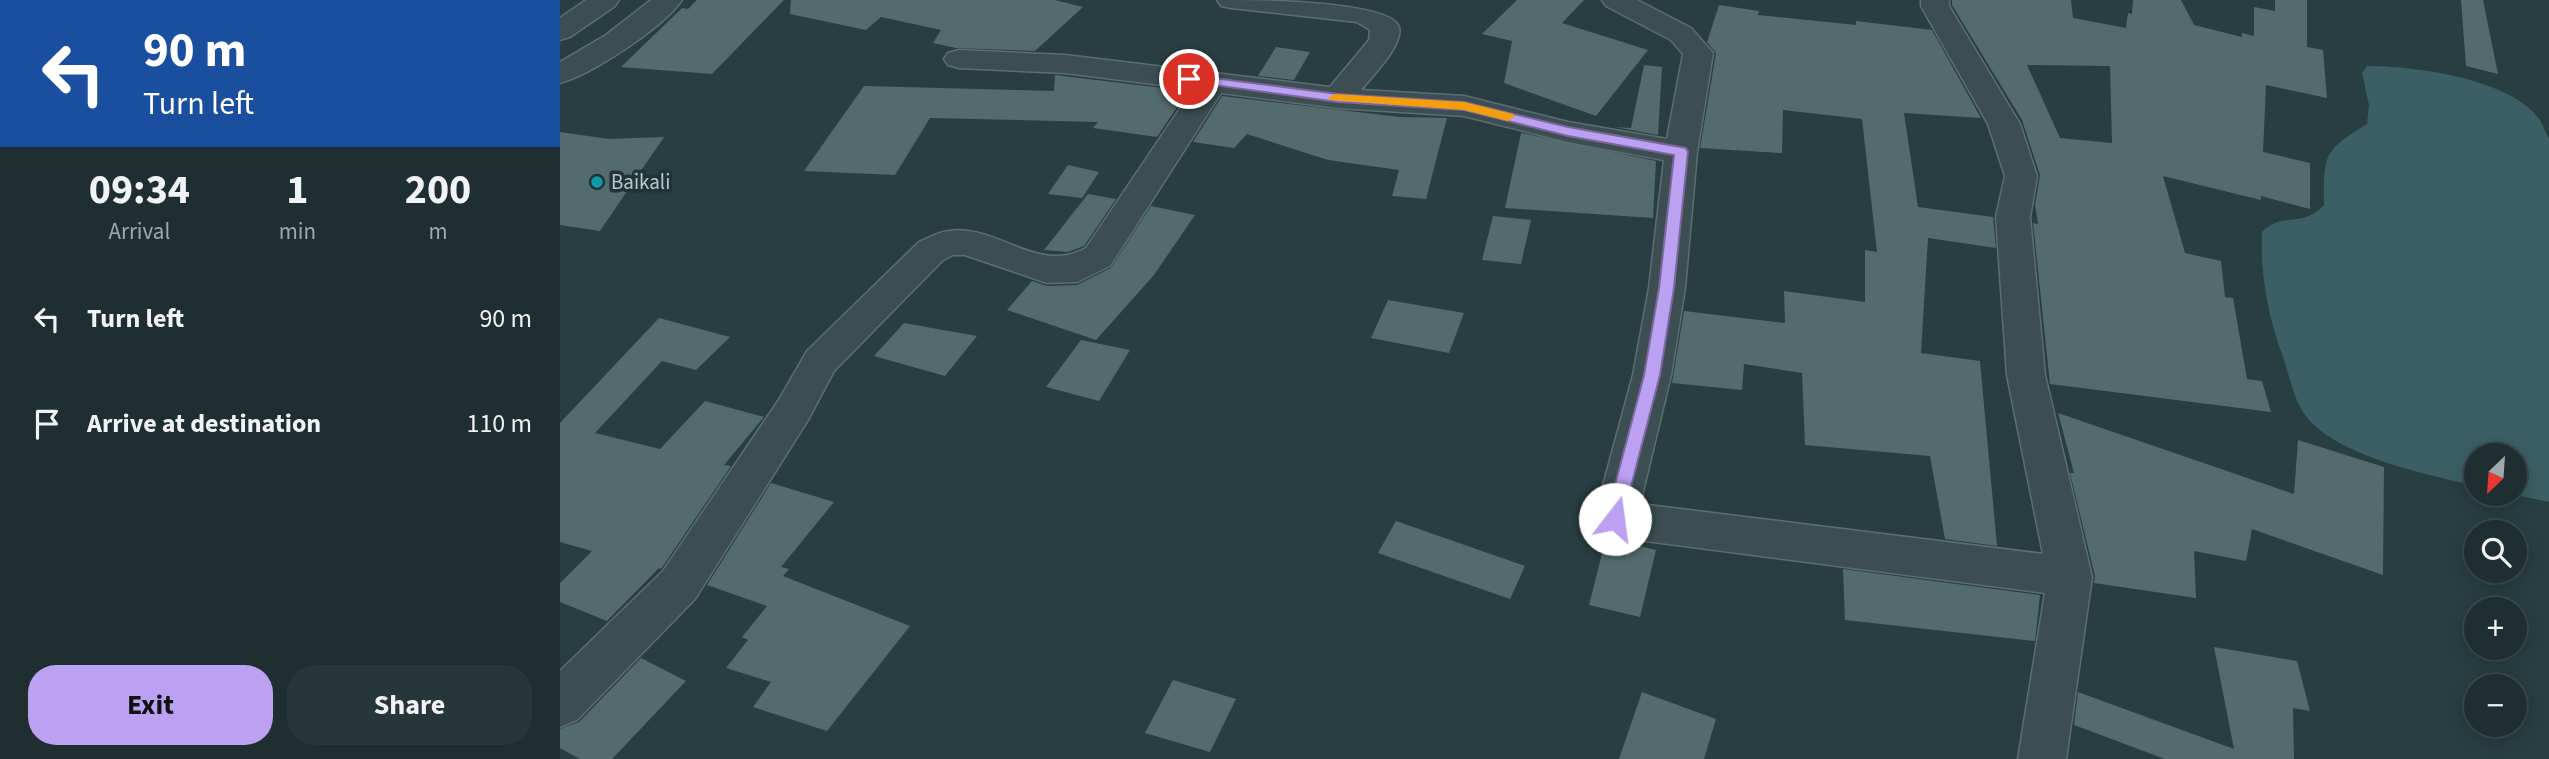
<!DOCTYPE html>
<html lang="en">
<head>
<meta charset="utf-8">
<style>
  body { margin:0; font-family:"Source Sans 3",sans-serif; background:#263639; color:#f1f3f6; height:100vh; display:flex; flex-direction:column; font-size:26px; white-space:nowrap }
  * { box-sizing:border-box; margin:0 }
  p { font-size:23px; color:#a1a8ab }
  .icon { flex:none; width:38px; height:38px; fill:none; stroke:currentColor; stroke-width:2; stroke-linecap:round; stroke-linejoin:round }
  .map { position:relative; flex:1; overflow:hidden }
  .sheet { display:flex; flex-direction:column; background:#1e2e31; width:560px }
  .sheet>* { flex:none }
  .banner { background:#1a4fa0; color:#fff; overflow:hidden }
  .needle { width:46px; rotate:205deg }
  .fabs { position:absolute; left:1904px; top:443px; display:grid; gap:14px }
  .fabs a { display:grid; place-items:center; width:63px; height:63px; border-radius:50%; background:#1e2e31; box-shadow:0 4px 18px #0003,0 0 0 2px #3c4a4d; font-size:35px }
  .pin { position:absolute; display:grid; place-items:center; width:60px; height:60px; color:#fff; margin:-30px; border:4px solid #fff; border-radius:50%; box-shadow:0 2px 7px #0007 }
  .me { position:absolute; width:77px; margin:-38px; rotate:15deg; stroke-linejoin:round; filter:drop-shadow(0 0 5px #0008) }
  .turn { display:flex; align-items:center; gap:24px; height:147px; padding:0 28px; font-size:32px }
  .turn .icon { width:91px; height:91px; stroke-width:2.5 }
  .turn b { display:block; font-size:49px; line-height:60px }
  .eta { display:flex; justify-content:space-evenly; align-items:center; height:119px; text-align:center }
  .eta b { font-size:42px; font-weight:700; line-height:49px }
  .cta { display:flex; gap:14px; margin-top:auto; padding:14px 28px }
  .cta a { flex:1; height:80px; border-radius:28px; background:#bca0f2; color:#111; font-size:28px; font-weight:700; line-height:80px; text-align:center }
  .cta a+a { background:#263639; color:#f1f3f6 }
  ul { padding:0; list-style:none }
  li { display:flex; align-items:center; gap:21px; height:105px; padding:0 28px }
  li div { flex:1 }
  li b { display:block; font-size:26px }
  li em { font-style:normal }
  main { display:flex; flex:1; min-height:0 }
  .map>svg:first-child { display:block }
  .water { fill:#3b5f64 }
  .building { fill:#546b6e; fill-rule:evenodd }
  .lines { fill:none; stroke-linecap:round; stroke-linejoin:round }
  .minor-casing { stroke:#5d6e71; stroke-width:3 }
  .minor { fill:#3c4e51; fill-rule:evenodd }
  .route { fill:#bca0f2; stroke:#7a689d; stroke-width:2 }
  .slow { fill:#f59e0b }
  .culture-dot { fill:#0f9aa8; stroke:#213336; stroke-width:2.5 }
  .labels { text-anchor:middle; stroke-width:7; stroke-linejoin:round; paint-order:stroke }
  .poi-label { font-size:21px; fill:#b9c8cb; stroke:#213336; text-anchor:start }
</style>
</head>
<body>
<main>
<section class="sheet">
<div class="banner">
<div class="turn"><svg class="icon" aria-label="left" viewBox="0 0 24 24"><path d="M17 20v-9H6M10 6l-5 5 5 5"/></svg><div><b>90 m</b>Turn left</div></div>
</div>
<div class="eta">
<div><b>09:34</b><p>Arrival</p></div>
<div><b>1</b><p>min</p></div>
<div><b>200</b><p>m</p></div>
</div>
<ul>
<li><svg class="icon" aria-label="left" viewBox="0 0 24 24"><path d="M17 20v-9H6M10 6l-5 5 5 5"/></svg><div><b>Turn left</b></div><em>90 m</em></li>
<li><svg class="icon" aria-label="arrive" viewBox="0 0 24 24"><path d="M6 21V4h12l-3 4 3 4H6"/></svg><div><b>Arrive at destination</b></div><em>110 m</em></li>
</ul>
<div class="cta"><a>Exit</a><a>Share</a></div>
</section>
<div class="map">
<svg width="1989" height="759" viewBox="0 0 1989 759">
  <rect width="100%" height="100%" fill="#283e41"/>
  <path class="water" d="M1807,66C1854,66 1944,78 1976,115C1982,121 1985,132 1989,139V502L1951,494H1955V455H1916V486C1869,475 1770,455 1743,412C1733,397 1729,374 1723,357C1708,317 1700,274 1702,232C1723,211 1741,229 1764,205C1764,154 1763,151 1807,124L1809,105L1802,73Z"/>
  <g class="building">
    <path d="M137,0H224L152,74L61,67L122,8L128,9Z"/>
    <path d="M231,0H495L523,7L475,51L396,48L373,43L381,30L321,17L306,30L230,14Z"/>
    <path d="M957,0H1024L1002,23L1088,50L1036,116L944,83L952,41L922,34Z"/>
    <path d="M1392,0H1511L1513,18L1566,28L1568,13L1572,14L1573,0H1621L1634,25L1682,37V33L1694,36V7L1715,11V0H1747V47L1763,50L1767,98L1706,85L1703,152L1750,163V209L1701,196V200L1603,176L1625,253L1661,261L1665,297L1673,298L1687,379L1702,381L1711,412L1490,384L1473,223L1478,224L1475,205L1480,175L1462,120L1392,5ZM1467,65L1550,66L1552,143L1500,138Z"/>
    <path d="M1901,0H1923L1938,74L1906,66Z"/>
    <path d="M1159,5L1199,11L1198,15L1296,25V21L1372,30L1421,118L1344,113L1358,207L1433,217L1436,248L1368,238L1361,353L1420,361L1437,546L1385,539L1370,456L1245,445L1242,373L1184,364L1182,390L1112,383L1124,311L1225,323L1224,291L1305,302V250L1317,252L1302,119L1223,110L1222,153L1140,148L1156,53L1147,42Z"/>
    <path d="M716,47L750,52L734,80L698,76Z"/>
    <path d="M1084,65L1102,67L1098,135L1055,127L1071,128Z"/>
    <path d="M495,75L628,91L597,137L533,128L538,122L370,118L335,175L244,171L304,86L494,91Z"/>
    <path d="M662,96L840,117L887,118L866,199L832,196L839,170L768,160L687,134L674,148L633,142Z"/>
    <path d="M0,132L49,139L104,137L40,231L0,225Z"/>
    <path d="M961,133L1096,161L1093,218L945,208Z"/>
    <path d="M508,165L539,172L522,198L488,194Z"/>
    <path d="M528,194L556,199L524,246L508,252L484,250Z"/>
    <path d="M591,206L635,215L594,275L536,340L447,310L472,281L487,286L517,285L551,268Z"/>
    <path d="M933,216L971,220L961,264L922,260Z"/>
    <path d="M828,300L904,313L889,353L811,338Z"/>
    <path d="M99,318L170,337L136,370L102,361L35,433L100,449L145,401L204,417L164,465L171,466L101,569L99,568L47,621L0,602V583L32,551L0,542V423Z"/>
    <path d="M344,323L417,336L385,376L314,356Z"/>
    <path d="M521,340L570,350L539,401L486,387Z"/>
    <path d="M1498,413L1734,494L1738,440L1824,467L1823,575L1692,529L1686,561L1634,551L1636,598L1534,583L1535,576L1510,473H1514Z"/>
    <path d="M211,483L274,502L221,567L229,569L223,576L350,626L267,731L193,707L211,682L166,668L188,640L182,637L207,606L147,585Z"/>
    <path d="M836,521L965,566L950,599L818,553Z"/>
    <path d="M1046,538L1096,550L1080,617L1029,605Z"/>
    <path d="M1283,569L1480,595L1475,641L1285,620Z"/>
    <path d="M1654,647L1737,661L1750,711L1733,708L1734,759H1605L1514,725L1518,692L1674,749Z"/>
    <path d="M81,658L126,681L52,759H20L0,748V729L19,722Z"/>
    <path d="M613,680L676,699L650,752L585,733Z"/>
    <path d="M1082,692L1156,719L1144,759H1059Z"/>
  </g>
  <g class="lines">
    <g class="minor-casing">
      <g id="minor">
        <path d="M26,0H59L55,6L10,37L0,40V18Z"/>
        <path d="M91,0H122C104,27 31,75 0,83V62L46,35Z"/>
        <path d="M657,0C686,0 831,0 839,27C844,45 812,76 801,90L904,96L1008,122L1107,139L1123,54L1111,40L1046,6L1042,0H1077L1131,28L1153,53L1137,152L1125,288L1111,375L1080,504L1483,554L1447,375L1436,217L1445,176L1428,124L1361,6V0H1389V6L1460,124L1477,176L1470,217L1485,375L1532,577L1506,759H1458L1485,593L1055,537L1040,532L1034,519L1073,375L1089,288L1104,160L1008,142L904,116L778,108L661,93L550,266L517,282L487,283L405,255H393L383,260L274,371L248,420L135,599L17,720L0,727V671L103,571L220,398L247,351L359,242C368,238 379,232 389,231C438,224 477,275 526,248L633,89L505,73L399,68L388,65L384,59L388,53L399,50L505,55L770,87L809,40L810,30L797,22L671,8L661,6Z"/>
      </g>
    </g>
    <use href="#minor" class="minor"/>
  </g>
  <path class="route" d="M629,75L778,94L904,102L1008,127L1126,148L1128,152L1114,288L1100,375L1061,525L1055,527L1049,525L1046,519L1084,375L1099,288L1114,155L1008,136L904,110L778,102L624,81V76Z"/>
  <path class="slow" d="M775,94L904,102L953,114L954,117L948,121L904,110L770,100L768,98Z"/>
  <circle class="culture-dot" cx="37" cy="182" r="7"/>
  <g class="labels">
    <g class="poi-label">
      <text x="51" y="189">Baikali</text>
    </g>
  </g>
</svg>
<div class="fabs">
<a><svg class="needle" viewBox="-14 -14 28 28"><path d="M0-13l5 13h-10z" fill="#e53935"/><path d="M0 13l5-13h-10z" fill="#a1a8ab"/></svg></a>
<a><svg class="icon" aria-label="search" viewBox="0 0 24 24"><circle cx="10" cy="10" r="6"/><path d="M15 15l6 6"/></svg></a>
<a>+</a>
<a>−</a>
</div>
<div class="pin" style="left:629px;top:79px;background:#d93025"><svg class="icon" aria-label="arrive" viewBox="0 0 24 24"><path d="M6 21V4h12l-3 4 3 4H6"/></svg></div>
<svg class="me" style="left:1055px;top:519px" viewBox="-20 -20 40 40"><circle r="19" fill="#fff"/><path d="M0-13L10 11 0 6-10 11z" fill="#bca0f2"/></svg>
</div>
</main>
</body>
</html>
